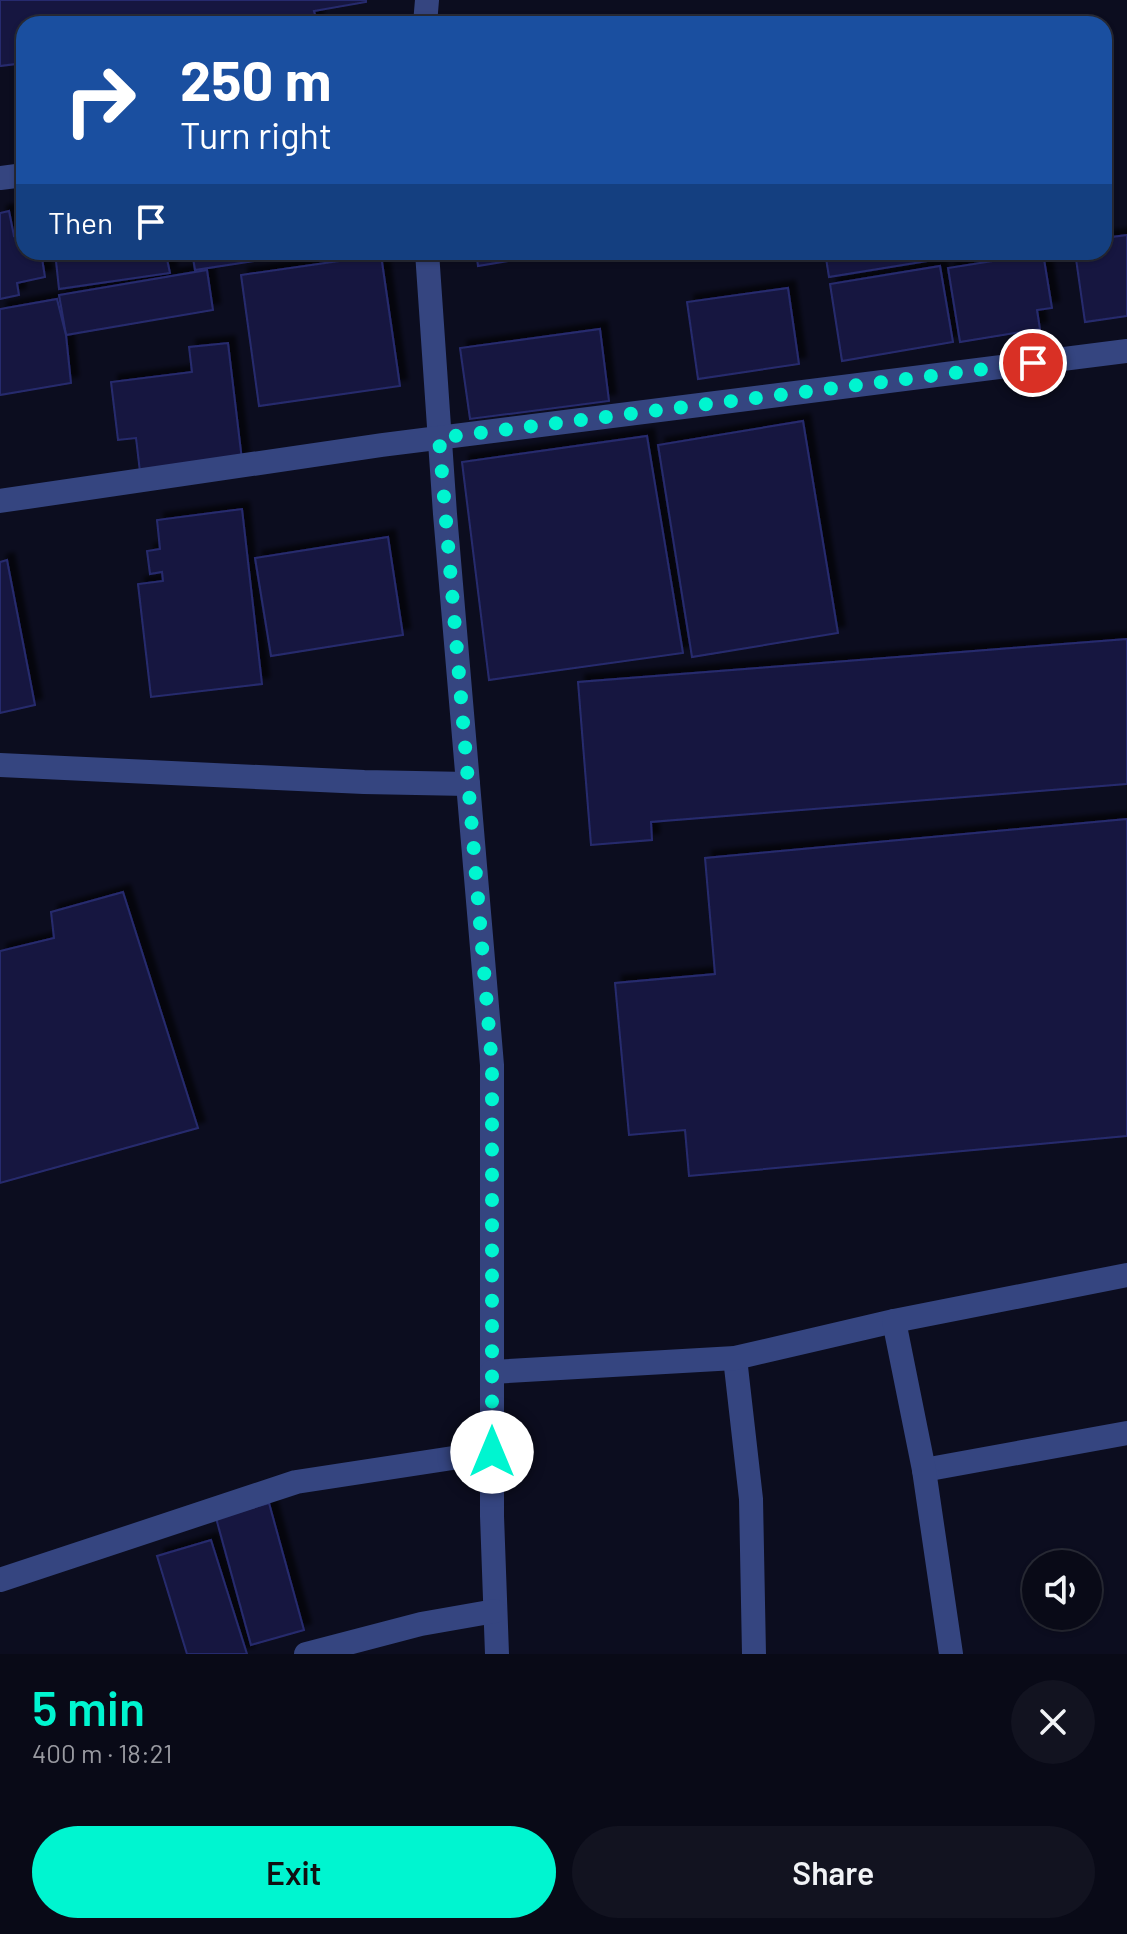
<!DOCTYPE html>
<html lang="en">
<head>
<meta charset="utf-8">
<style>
  body { margin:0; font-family:Barlow,sans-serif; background:#121320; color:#f1f3f6; height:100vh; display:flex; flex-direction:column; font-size:30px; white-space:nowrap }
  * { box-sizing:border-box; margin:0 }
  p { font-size:26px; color:#999aa1 }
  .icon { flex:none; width:44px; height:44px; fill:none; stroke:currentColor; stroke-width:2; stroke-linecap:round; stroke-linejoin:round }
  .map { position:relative; height:1654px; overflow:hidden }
  .details { display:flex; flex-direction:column; background:#090a17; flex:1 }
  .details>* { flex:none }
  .guide { position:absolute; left:16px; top:16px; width:1096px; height:244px; border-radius:24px; box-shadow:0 2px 6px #0004,0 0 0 2px #292b36; background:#1a4fa0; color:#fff; overflow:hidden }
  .tools { position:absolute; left:1022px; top:1550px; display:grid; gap:16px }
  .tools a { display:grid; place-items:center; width:80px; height:80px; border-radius:50%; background:#090a17; box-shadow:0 2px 6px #0004,0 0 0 2px #292b36; font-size:40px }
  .pin { position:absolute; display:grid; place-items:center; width:68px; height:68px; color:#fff; margin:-34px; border:4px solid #fff; border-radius:50%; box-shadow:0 2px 8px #0007 }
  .me { position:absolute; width:88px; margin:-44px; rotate:0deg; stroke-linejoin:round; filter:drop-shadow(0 0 6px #0008) }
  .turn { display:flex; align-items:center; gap:28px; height:168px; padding:0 32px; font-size:36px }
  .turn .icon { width:104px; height:104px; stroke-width:2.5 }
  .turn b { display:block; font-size:56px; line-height:68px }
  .then { display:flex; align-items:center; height:76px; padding:0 32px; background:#0003; gap:16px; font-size:30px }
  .round { display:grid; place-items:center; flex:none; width:84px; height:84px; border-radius:42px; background:#121320 }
  .summary { display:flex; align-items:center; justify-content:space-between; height:136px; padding:0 32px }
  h1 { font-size:48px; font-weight:600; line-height:60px; color:#00f5d0 }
  .action { display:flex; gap:16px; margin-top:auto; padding:16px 32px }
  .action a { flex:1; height:92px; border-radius:48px; background:#00f5d0; color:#111; font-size:32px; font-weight:600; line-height:92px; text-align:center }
  .action a+a { background:#121320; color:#f1f3f6 }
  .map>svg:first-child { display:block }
  .building { fill:#171941; stroke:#282c6e; stroke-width:2; filter:url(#shadow) }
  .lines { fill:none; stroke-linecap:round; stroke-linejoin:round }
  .minor { stroke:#354580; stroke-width:24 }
  .route { stroke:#00f5d0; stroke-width:14; stroke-dasharray:0 25.2 }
</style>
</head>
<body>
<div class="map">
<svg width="1127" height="1654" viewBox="0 0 1127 1654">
  <defs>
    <filter id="shadow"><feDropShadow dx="7" dy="-7" stdDeviation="2" flood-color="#0009"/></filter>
  </defs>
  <rect width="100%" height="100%" fill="#0c0d1f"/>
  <g class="building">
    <path d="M0,0H366V2L314,11L317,22L303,24H24V63L0,66Z"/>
    <path d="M9,211L14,236L24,234V252H41L45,277L17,283L19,295L0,299V213Z"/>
    <path d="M1127,235V316L1085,322L1075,252H1104V238Z"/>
    <path d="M55,252H188V255L167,259L170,273L59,289Z"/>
    <path d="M192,252H314L195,270Z"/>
    <path d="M476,252H562L478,266Z"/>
    <path d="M825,252H938L940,259L829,277Z"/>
    <path d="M1043,253L1052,308L1037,310L1040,329L960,342L948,268Z"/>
    <path d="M381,255L400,386L259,406L241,275Z"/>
    <path d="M940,266L953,342L842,361L830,284Z"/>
    <path d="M207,270L213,310L66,335L59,295Z"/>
    <path d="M788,288L799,364L698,379L687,302Z"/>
    <path d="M57,299L66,335L71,383L0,395V309Z"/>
    <path d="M600,329L609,401L470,419L460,348Z"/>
    <path d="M228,343L242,460L140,472L136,438L118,440L111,382L192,372L189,347Z"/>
    <path d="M803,421L838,633L692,657L658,445Z"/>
    <path d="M647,436L683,653L489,680L462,462Z"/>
    <path d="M242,509L262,684L151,697L138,584L163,581L162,572L150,574L147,551L160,549L157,520Z"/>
    <path d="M388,537L403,635L271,656L255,558Z"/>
    <path d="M7,560L35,705L0,713V562Z"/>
    <path d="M1127,639V784L651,822L652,840L591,845L578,682Z"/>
    <path d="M1127,819V1136L689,1176L685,1130L629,1135L615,983L715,974L705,858Z"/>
    <path d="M123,892L198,1128L0,1183V951L54,938L51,912Z"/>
    <path d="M269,1503L304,1630L251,1645L216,1518Z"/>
    <path d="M211,1540L247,1654H187L157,1556Z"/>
  </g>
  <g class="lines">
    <g class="minor">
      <path d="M425,24L427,0"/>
      <path d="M0,178L24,175"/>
      <path d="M427,252L445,514L492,1065V1516L497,1654"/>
      <path d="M0,501L382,445L1127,351"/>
      <path d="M0,765L364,782L468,784"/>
      <path d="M735,1358L751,1499L754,1654"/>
      <path d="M492,1372L735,1358L894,1321"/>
      <path d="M924,1470L1127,1433"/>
      <path d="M0,1580L296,1482L492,1452"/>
      <path d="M306,1654L421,1624L495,1611"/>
      <path d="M951,1654L924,1470L894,1321L1127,1275"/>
    </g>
  </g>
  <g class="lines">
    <path class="route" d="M492,1452V1065L439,438L1033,363"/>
  </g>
</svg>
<div class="tools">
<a><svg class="icon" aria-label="sound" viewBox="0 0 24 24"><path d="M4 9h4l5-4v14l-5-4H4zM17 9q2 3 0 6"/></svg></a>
</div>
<div class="pin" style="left:1033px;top:363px;background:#d93025"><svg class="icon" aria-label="arrive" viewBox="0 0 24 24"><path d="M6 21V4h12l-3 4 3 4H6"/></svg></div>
<svg class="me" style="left:492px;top:1452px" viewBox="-20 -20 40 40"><circle r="19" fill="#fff"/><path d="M0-13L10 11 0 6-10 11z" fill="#00f5d0"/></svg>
<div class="guide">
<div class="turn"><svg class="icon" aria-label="right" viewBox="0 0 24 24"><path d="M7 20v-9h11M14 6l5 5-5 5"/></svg><div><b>250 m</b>Turn right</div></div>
<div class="then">Then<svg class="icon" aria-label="arrive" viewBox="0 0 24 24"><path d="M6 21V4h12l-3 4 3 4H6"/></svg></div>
</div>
</div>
<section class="details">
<div class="summary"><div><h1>5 min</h1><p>400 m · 18:21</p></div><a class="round"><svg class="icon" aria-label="close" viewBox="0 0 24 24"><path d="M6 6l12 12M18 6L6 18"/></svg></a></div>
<div class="action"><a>Exit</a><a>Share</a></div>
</section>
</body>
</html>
